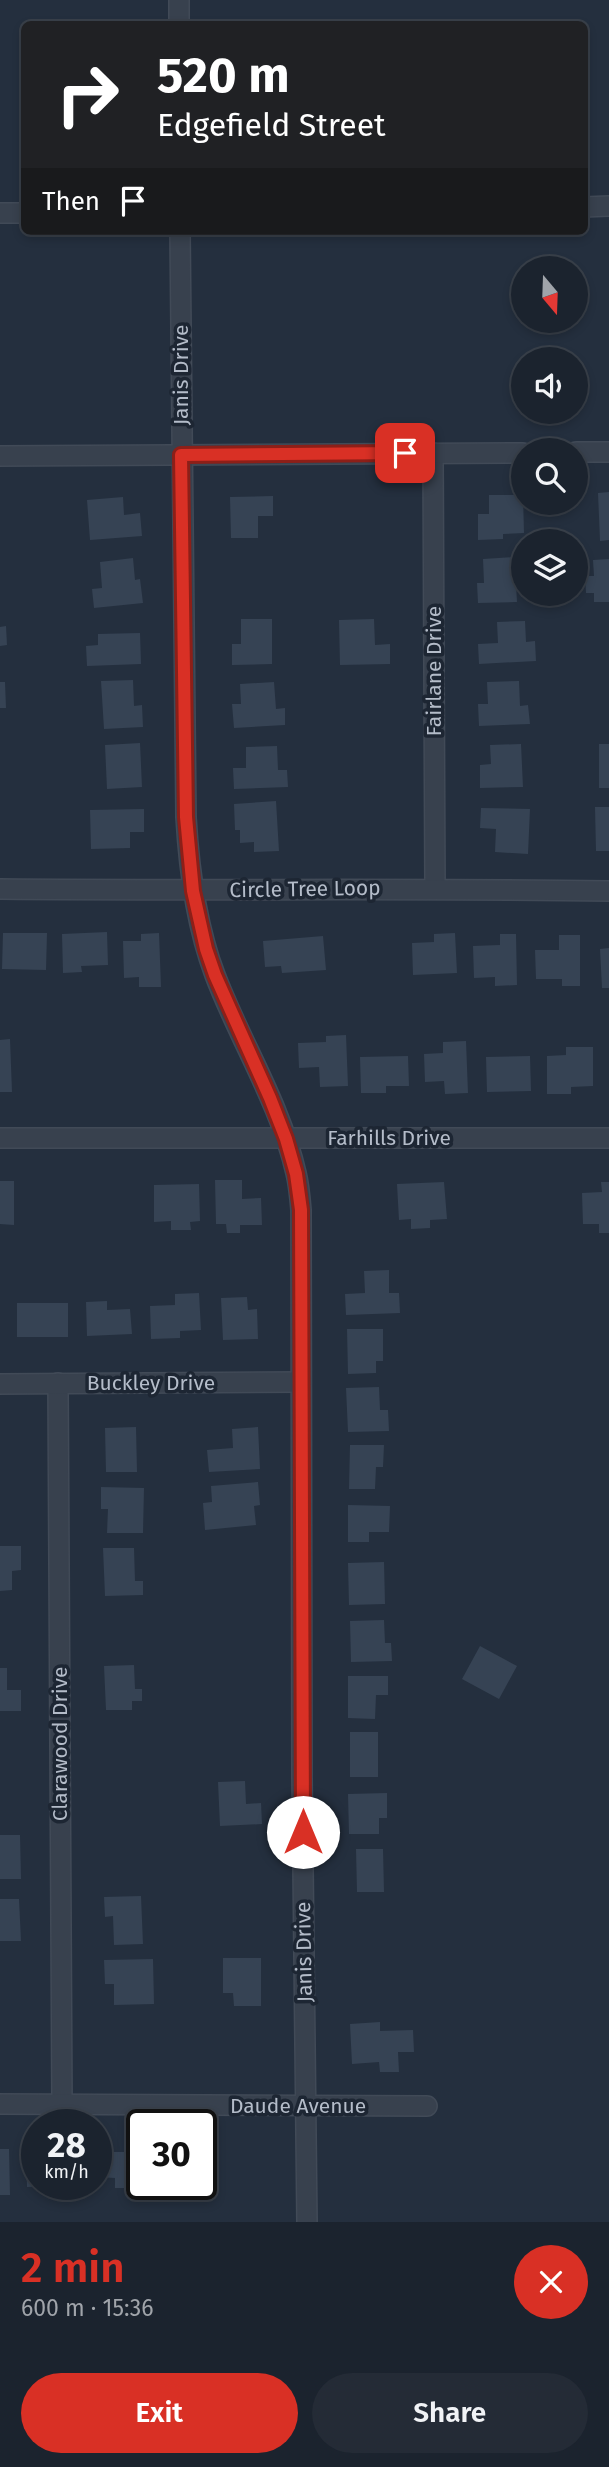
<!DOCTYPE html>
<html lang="en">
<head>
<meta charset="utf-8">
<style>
  body { margin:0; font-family:"Fira Sans",sans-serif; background:#242b36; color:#f1f3f6; height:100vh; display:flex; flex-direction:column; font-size:26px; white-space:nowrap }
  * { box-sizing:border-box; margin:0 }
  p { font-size:23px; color:#a0a4aa }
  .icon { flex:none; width:38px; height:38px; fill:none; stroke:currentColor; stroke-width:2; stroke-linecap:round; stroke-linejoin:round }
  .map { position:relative; height:2222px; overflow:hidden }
  .sheet { display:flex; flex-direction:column; background:#1b232e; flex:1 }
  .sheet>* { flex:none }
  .banner { position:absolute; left:21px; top:21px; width:567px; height:214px; border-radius:10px; box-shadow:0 4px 10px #0003,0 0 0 2px #39404a; background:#202124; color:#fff; overflow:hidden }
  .needle { width:46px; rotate:161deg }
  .controls { position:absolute; left:511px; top:256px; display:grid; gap:14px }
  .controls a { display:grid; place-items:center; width:77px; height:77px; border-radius:50%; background:#1b232e; box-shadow:0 4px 10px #0003,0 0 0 2px #39404a; font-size:35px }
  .speed { position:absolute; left:21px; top:2109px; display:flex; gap:14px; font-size:35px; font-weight:700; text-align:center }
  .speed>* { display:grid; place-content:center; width:91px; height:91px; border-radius:50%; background:#1b232e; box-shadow:0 4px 10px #0003,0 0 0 2px #39404a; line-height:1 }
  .speed small { font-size:18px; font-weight:400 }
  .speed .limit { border:4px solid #111; border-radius:10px; background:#fff; color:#111 }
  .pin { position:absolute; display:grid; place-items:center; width:60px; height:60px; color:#fff; margin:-30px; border-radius:14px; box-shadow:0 4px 10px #0006 }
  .me { position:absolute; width:77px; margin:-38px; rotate:0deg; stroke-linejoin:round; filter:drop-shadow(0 0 5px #0008) }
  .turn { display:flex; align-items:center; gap:24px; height:147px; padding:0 21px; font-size:32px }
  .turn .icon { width:91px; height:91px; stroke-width:2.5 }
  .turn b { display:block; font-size:49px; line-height:60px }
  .then { display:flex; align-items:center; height:66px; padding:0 21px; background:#0003; gap:14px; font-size:26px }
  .round { display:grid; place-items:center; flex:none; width:74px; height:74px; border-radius:37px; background:#242b36 }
  .overview { display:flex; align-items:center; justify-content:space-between; height:119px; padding:0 21px }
  h1 { font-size:42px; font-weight:600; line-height:52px; color:#d93025 }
  .cta { display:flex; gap:14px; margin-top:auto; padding:14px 21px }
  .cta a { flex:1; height:80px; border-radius:42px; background:#d93025; color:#fff; font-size:28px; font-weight:600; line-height:80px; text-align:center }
  .cta a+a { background:#242b36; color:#f1f3f6 }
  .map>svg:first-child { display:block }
  .building { fill:#364354 }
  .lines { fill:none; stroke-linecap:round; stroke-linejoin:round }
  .minor-casing { stroke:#414a57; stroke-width:22 }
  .minor { stroke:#38414e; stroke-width:19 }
  .route-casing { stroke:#8d1f18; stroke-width:18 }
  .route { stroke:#d93025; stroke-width:12 }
  .labels { text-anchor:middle; stroke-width:7; stroke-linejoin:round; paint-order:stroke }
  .street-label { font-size:21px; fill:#b4bcc9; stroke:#1d2633 }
</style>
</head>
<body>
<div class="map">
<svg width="609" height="2222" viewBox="0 0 609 2222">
  <rect width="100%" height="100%" fill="#242f3e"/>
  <g class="building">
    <path d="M609,492V540L600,541L598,493Z"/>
    <path d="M489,495H523L524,533L503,534V539L478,540V514H489Z"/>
    <path d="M273,496V516H258V538H231L230,497Z"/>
    <path d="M123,497L124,515L140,513L142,536L90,540L87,500Z"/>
    <path d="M516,557L517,573L523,572V584H516L517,602L478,603L477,583H484L483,559Z"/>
    <path d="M133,558L135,580L140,579L143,603L94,608L92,589L102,588L100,562Z"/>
    <path d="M609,559V602H594V593H586L585,576H594L593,560Z"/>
    <path d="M241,619H272V664L232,665V644H241Z"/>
    <path d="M374,619L375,645L390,644V664L340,665L339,620Z"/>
    <path d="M525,621L526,642L535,641L536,661L479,664L478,644L498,643L497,622Z"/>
    <path d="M6,626L7,645L0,646V627Z"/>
    <path d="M140,633L141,664L87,666L86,646L98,645V634Z"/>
    <path d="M133,680L134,706L142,705L143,727L104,729L101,681Z"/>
    <path d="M519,681L520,706L528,705L530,724L479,726L478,704H488L487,682Z"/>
    <path d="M0,682H5L6,708H0Z"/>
    <path d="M274,682L276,709L285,708V725L234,728L232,704H241L240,684Z"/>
    <path d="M140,743L142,787L107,789L105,745Z"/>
    <path d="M521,744L523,787L480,788V765L491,764L490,745Z"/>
    <rect x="599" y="744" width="10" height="44"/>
    <path d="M277,746L278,770H287L288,787L234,789L233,768H246V747Z"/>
    <path d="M276,801L279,851L254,852V842L240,843V830H235L234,804Z"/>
    <path d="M595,807H609V851H596Z"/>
    <path d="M481,808L530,809L528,854L495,852L496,829L480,828Z"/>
    <path d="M144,809V832H130V848L91,849L90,810Z"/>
    <path d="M107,932L108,965L81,966L82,972L63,973L62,934Z"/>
    <path d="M3,933H47L46,970L2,969Z"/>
    <path d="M159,933L161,987H139V977L124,978L123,941H141V934Z"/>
    <path d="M455,933L457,973L413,975L412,943L434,942V934Z"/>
    <path d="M500,934H516L517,985L495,986V977L474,978L473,946L500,945Z"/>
    <path d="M559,935H580V986H562V979H536L535,950H559Z"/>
    <path d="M323,936L326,970L282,973L281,966L265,967L263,941Z"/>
    <path d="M609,948V988H602L600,949Z"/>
    <path d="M346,1035L348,1086L320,1087L319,1067L299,1068L298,1043L326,1042V1036Z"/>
    <path d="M10,1039L12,1092H0V1040Z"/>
    <path d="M466,1041L468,1093L445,1094L444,1081L425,1082L424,1054L443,1053V1042Z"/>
    <path d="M566,1047H593V1086L571,1087V1094H547V1056L566,1055Z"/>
    <path d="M408,1056L409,1086H386V1093H361L360,1057Z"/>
    <path d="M530,1056L531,1091L487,1092L486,1057Z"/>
    <path d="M215,1180H242V1199L261,1198L262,1225H240V1233H227L226,1224H216Z"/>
    <path d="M0,1181H14V1225L0,1224Z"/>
    <path d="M444,1182L447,1219L430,1220V1228L411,1229V1219L399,1220L397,1184Z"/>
    <path d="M601,1182H609V1233H599V1224H583L582,1193L602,1192Z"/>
    <path d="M199,1184L200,1221L190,1222L191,1230H171V1221L154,1222V1185Z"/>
    <path d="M389,1270V1293H399L400,1313L346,1315L345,1294L365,1293L364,1271Z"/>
    <path d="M199,1293L201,1330L180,1331V1338L151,1339L150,1306L175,1305V1294Z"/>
    <path d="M247,1297L248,1310L257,1309L258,1339L223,1340L221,1298Z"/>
    <path d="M107,1301V1310L130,1309L132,1334L87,1336L86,1302Z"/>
    <rect x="17" y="1303" width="51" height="34"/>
    <path d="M347,1329H383V1361H376V1373L348,1374Z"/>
    <path d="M379,1387L380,1410H388L389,1431L348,1432L346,1388Z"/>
    <path d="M136,1427L137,1472H106L105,1428Z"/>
    <path d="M258,1427L260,1469L209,1472L207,1450L233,1448L232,1429Z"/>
    <path d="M350,1445H384L383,1467H376L375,1489H349Z"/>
    <path d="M258,1482L260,1505L254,1506L256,1525L205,1530L203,1503L212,1502L211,1486Z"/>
    <path d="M101,1487L144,1488L143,1533H107L108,1509H101Z"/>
    <path d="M348,1505L390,1506L389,1532H369V1542H348Z"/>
    <path d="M0,1546H21V1570L12,1571V1590L0,1591Z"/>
    <path d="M103,1548H134L135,1581H143V1595L105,1596Z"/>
    <path d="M384,1562L385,1604L349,1605L348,1563Z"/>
    <path d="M384,1620L385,1643H391L392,1661L351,1662L350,1621Z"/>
    <path d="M480,1646L517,1666L499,1699L462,1679Z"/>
    <path d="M134,1665L135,1689H142V1701H132V1710H106L104,1666Z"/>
    <path d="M0,1668H7V1690H21V1711H0Z"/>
    <path d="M348,1676H388V1695H376L375,1719L348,1718Z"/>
    <rect x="350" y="1732" width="28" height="45"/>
    <path d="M245,1781L246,1804L261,1803L262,1824L220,1826L218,1782Z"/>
    <path d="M387,1793V1818H379V1834H349L348,1794Z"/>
    <path d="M0,1835H20L21,1879H0Z"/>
    <path d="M356,1849H383L384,1892H357Z"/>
    <path d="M141,1896L143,1944L114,1945L113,1916L105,1917L104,1897Z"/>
    <path d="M0,1899H19L21,1941H0Z"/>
    <path d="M223,1958H261V2006H234L233,1993H223Z"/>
    <path d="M153,1959L154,2004L114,2005V1984H105L104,1960Z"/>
    <path d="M380,2022V2031L413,2030L414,2052H398L399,2072H380L379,2062L352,2064L350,2024Z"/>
    <path d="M0,2149H9L10,2195H0Z"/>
    <path d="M37,2151V2184H76V2195L52,2196V2186L27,2187L26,2152Z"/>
    <path d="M96,2152H141V2188H115V2178L96,2177Z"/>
    <rect x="168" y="2184" width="34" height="9"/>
  </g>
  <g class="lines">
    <g class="minor-casing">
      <g id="minor">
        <path d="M179,0V24"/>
        <path d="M584,207L609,206"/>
        <path d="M0,213H24"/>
        <path d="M180,231L186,817C189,870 196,925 215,975C240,1041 280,1103 296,1173C299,1185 300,1198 301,1210L302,1778L307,2222"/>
        <path d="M576,452H609"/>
        <path d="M433,453L435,888"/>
        <path d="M0,456L523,453"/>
        <path d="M0,889C203,891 406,888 609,891"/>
        <path d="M0,1138H609"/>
        <path d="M58,1383L62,2104"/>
        <path d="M0,1384L301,1382"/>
        <path d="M0,2104L427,2106"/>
      </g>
    </g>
    <use href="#minor" class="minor"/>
  </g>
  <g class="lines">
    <g class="route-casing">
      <path id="route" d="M303,1832L301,1210L296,1174L286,1139L270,1098L215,975L206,949L193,891L186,817L181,455L405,453"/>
    </g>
    <use href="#route" class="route"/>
  </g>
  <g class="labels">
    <g class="street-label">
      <text transform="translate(181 375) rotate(-90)" y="7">Janis Drive</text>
      <text transform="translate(434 671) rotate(-90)" y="7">Fairlane Drive</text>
      <text transform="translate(305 889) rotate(-1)" y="7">Circle Tree Loop</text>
      <text x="389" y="1145">Farhills Drive</text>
      <text x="151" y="1390">Buckley Drive</text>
      <text transform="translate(60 1744) rotate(-90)" y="7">Clarawood Drive</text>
      <text transform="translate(304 1952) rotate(-91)" y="7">Janis Drive</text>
      <text x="298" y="2113">Daude Avenue</text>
    </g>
  </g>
</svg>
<div class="controls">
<a><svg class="needle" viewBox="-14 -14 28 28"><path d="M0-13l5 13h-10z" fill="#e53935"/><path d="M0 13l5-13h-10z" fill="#a0a4aa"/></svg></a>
<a><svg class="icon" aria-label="sound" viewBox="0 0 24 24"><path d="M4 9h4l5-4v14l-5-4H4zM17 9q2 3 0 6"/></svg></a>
<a><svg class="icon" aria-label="search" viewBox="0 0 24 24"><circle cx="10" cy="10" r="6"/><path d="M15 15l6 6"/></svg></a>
<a><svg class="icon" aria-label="layers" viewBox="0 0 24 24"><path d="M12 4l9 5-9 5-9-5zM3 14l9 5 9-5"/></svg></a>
</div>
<div class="speed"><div>28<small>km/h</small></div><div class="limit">30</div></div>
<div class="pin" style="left:405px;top:453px;background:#d93025"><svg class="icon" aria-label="arrive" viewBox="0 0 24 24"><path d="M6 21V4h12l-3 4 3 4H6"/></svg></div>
<svg class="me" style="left:303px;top:1832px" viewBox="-20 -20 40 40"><circle r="19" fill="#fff"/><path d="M0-13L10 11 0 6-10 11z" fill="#d93025"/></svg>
<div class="banner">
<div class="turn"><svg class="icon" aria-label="right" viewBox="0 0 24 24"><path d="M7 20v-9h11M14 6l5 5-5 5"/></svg><div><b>520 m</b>Edgefield Street</div></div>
<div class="then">Then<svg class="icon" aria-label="arrive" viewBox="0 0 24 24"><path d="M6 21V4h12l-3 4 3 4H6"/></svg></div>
</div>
</div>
<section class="sheet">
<div class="overview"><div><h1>2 min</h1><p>600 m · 15:36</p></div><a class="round" style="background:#d93025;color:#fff"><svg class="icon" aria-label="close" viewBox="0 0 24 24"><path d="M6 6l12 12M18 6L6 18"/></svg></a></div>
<div class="cta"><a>Exit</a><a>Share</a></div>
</section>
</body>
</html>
